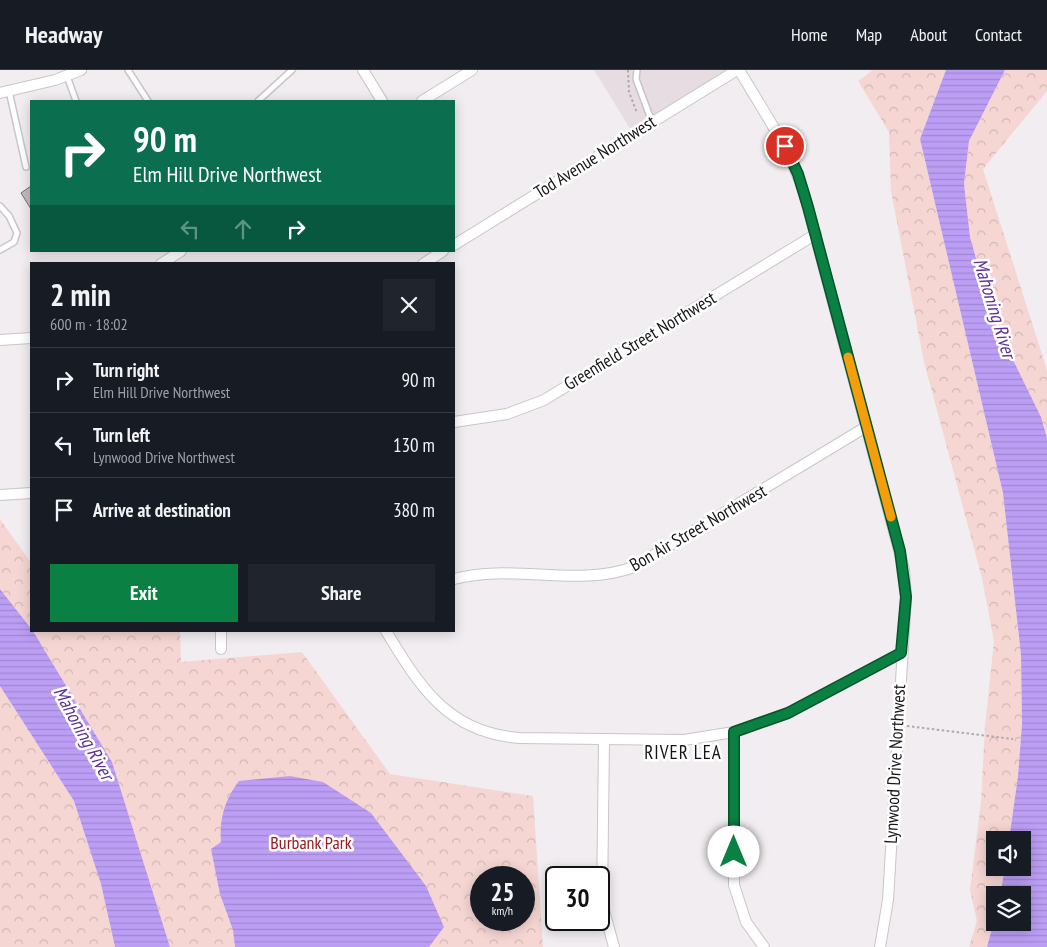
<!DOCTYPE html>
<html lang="en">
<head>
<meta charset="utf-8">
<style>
  body { margin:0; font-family:"PT Sans Narrow",sans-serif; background:#20242c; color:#f1f3f6; height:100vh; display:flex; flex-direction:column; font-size:19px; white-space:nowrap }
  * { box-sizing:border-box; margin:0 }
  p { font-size:16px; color:#9ea1a6 }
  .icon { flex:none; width:28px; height:28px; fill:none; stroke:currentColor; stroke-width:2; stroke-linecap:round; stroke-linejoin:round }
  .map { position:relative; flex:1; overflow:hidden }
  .side { position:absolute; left:30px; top:192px; width:425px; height:370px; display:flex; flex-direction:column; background:#171b24; border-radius:0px; box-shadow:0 2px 12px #0003 }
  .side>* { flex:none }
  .guide { position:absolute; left:30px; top:30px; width:425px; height:152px; border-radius:0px; box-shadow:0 2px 12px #0003; background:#0b6e4f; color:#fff; overflow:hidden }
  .fabs { position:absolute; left:986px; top:761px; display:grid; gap:10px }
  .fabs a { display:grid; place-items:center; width:45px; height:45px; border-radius:0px; background:#171b24; box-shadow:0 2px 12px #0003; font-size:25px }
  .speed { position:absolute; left:470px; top:796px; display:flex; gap:10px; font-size:25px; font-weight:700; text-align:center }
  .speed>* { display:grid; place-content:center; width:65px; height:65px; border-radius:50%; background:#171b24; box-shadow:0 2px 12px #0003; line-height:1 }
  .speed small { font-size:12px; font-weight:400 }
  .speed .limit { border:2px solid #111; border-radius:8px; background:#fff; color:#111 }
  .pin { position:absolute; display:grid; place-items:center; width:42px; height:42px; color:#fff; margin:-21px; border:2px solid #fff; border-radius:50%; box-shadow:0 1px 5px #0007 }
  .me { position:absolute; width:55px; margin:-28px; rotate:0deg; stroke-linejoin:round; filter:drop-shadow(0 0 4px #0008) }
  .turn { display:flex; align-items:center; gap:18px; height:105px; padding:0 20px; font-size:22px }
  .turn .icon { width:65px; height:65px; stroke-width:2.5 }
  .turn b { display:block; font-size:35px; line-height:42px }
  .lanes { display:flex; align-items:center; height:48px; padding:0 20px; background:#0003; justify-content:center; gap:25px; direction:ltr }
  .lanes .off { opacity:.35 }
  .round { display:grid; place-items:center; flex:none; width:52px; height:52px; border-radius:0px; background:#20242c }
  .head { display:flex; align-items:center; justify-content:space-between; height:85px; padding:0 20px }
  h1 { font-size:30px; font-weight:700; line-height:38px }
  .primary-button { display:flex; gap:10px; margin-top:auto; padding:10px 20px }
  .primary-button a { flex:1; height:58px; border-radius:0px; background:#0b8043; color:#fff; font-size:20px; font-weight:700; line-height:58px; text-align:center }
  .primary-button a+a { background:#20242c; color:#f1f3f6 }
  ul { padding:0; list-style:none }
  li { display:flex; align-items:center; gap:15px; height:65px; padding:0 20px; border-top:1px solid #363941 }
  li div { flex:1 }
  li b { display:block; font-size:19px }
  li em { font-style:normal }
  header { display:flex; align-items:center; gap:30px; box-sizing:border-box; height:70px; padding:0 25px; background:#171b24; border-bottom:1px solid #363941 }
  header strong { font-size:24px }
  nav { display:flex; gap:28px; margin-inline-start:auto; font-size:18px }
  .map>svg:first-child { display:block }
  .built { fill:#e7dce2 }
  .forest { fill:url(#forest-crowns); fill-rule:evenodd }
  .water { fill:url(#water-rules) }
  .building { fill:#c1bdbe; stroke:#757172 }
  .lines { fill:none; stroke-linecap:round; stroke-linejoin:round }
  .lane-casing { stroke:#c9c5c8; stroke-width:8 }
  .street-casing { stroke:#c9c5c8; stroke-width:12 }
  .path { stroke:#adaaac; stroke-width:2; stroke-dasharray:2.5 2.5; stroke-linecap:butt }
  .lane { stroke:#fff; stroke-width:5 }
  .street { stroke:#fff; stroke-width:10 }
  .route-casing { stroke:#07532c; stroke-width:12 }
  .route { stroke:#0b8043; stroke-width:9 }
  .slow { stroke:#f59e0b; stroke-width:9 }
  .labels { text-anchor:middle; stroke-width:5; stroke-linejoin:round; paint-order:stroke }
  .street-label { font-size:18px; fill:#171617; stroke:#fff }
  .park-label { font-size:18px; fill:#951b22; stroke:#fff }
  .water-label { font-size:19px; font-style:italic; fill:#5d3296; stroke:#fff }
  .neighbourhood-label { font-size:19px; letter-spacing:1px; fill:#171617; stroke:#fff }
</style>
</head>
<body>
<header>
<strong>Headway</strong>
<nav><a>Home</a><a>Map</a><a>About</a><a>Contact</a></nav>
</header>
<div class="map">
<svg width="1047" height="877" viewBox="0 0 1047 877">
  <defs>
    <pattern id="forest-crowns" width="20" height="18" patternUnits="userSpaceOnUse" patternTransform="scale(1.25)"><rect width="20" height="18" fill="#f6d6d3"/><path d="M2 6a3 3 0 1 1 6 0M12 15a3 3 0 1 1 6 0" fill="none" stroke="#d2b7b4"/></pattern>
    <pattern id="water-rules" width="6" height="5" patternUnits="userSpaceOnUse" patternTransform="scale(1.25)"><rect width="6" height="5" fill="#bc9ef5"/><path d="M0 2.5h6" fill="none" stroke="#a187d1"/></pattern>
  </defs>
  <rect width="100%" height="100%" fill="#f1edf0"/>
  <path class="built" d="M594,0H729L631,60Z"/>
  <g class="forest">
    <path d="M873,0H946L920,69L1003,423L1021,585L1022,654L1018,706L1009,770H995V798H1005L1000,825H995V847L987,877H969L977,851L970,820L981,732L985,656L994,571L982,508L924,292L891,121L889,62L858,11Z"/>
    <path d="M1005,0H1047V21L983,99L1047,300V368L1041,347L993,249L970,167L964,114L969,71Z"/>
    <path d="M0,449L31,493V558L0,519Z"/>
    <path d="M33,561H180L181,592L302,582L390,704L533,726L543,877H170L112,692ZM481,808H524V850H481Z"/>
    <path d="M0,616L74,731L101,814L115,877H0Z"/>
  </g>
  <g class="water">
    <path d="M946,0H1005L969,71L964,114L970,167L993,249L1041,347L1047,368V877H987L995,847V852H1022V825H1000L1005,798H1022V770H1009L1018,706L1022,654L1021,585L1003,423L920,69Z"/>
    <path d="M0,519L33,561L112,692L170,877H115L101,814L74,731L0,616Z"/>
    <path d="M290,706L323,712L371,743L426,816L444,857L429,877H235L233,860L220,824L211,779L221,772C219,749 225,729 239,711Z"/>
  </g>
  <path class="building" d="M31,116V139L21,123Z"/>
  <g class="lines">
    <g class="lane-casing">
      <g id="lane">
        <path d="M128,0L148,31"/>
        <path d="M637,0L636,9L652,52"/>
        <path d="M67,6L76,31"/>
        <path d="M9,21L26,97"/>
        <path d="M258,31L292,0"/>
        <path d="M0,136L9,146L17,163L14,172L0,180"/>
      </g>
    </g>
    <g class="street-casing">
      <g id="street">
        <path d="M363,0L382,31"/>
        <path d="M739,0C763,40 789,78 804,123L904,499L906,527L888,830L880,877"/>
        <path d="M0,23L55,10L81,0"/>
        <path d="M422,31L472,0"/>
        <path d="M454,175L737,0"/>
        <path d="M161,194L181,181"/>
        <path d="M423,194L443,181"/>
        <path d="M0,270L31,268"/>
        <path d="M454,352L507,344L544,330L816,164"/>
        <path d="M0,425L31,423"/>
        <path d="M454,509C513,493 576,518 634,497L866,357"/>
        <path d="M221,561V579"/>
        <path d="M386,561C420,617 448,663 520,668L684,670L734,662L788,643L901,583"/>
        <path d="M734,662V815L746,852L764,877"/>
        <path d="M604,670L602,833L614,877"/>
      </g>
    </g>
    <g class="path">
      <path d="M628,0L629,22L637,43"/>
      <path d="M907,656L1013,669"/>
    </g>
    <use href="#lane" class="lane"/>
    <use href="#street" class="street"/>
  </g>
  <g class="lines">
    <g class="route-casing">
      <path id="route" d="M734,782V662L788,643L901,583L906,527L900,481L808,137L798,104L785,76"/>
    </g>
    <use href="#route" class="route"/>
    <path class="slow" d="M848,287L891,447"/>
  </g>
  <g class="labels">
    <g class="street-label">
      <text transform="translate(595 87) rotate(-32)" y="6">Tod Avenue Northwest</text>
      <text transform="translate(640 271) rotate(-31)" y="6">Greenfield Street Northwest</text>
      <text transform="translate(698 458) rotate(-30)" y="6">Bon Air Street Northwest</text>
      <text transform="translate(895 694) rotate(-87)" y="6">Lynwood Drive Northwest</text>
    </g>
    <g class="park-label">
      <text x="311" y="779">Burbank Park</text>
    </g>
    <g class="water-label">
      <text transform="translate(995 238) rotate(73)" y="7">Mahoning River</text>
      <text transform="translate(84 663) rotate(61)" y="7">Mahoning River</text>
    </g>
    <g class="neighbourhood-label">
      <text x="683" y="689">RIVER LEA</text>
    </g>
  </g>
</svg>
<div class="fabs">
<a><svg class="icon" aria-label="sound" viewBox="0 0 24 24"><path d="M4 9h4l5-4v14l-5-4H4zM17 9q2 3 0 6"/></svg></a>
<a><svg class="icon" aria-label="layers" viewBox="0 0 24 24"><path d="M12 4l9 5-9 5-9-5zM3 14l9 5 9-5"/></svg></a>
</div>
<div class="speed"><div>25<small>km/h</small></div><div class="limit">30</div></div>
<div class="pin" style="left:785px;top:76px;background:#d93025"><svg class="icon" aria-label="arrive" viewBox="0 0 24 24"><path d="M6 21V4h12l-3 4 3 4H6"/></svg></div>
<svg class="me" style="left:734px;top:782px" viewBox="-20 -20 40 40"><circle r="19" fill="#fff"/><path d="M0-13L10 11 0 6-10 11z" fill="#0b8043"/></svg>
<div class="guide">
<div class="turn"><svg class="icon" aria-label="right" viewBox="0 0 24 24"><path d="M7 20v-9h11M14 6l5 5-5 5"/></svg><div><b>90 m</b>Elm Hill Drive Northwest</div></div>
<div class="lanes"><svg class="icon off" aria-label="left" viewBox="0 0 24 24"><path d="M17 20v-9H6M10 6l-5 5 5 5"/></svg><svg class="icon off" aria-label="ahead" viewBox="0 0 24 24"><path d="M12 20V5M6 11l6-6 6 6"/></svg><svg class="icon" aria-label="right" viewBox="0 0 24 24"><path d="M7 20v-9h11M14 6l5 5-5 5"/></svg></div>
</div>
<section class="side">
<div class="head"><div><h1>2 min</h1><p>600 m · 18:02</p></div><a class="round"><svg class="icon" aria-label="close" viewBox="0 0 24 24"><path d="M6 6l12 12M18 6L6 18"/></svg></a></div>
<ul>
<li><svg class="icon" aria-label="right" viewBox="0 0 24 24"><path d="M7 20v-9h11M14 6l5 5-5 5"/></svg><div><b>Turn right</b><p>Elm Hill Drive Northwest</p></div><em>90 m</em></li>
<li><svg class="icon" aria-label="left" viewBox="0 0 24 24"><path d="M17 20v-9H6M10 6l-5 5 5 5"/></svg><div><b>Turn left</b><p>Lynwood Drive Northwest</p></div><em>130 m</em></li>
<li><svg class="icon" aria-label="arrive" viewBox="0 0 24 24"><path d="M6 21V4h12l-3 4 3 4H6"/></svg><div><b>Arrive at destination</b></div><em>380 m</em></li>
</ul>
<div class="primary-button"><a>Exit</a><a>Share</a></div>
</section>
</div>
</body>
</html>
